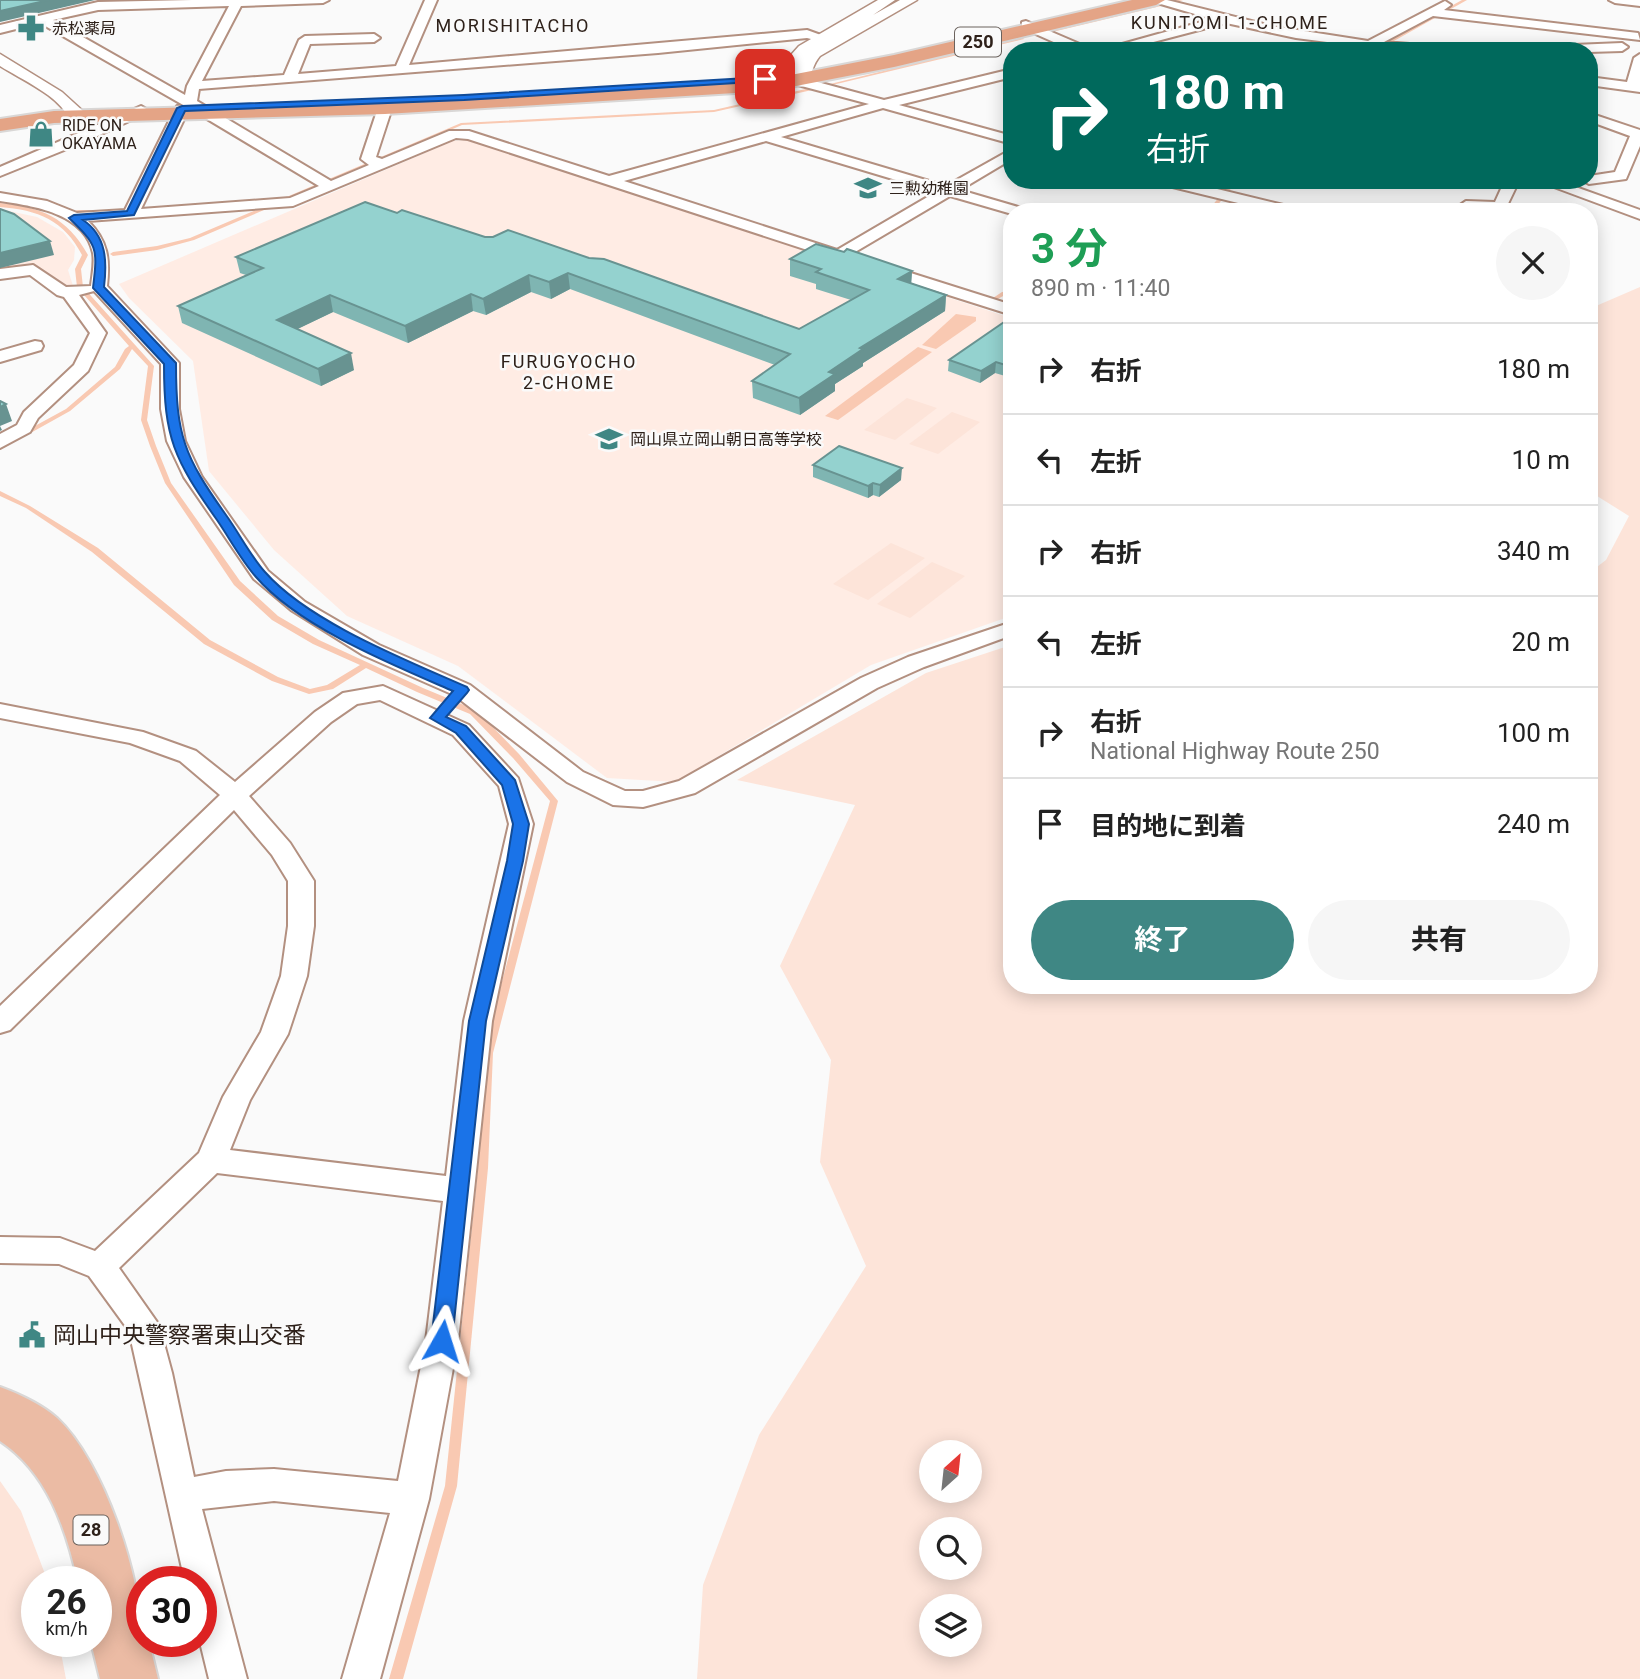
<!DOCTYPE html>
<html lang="ja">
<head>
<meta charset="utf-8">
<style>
  body { margin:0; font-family:Roboto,"Noto Sans JP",sans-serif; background:#f6f6f6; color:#222; height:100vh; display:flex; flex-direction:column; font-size:26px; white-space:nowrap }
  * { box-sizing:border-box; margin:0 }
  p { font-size:23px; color:#767676 }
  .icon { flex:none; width:38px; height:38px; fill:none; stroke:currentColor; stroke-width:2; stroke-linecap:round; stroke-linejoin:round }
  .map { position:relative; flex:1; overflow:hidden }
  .sheet { position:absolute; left:1003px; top:203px; width:595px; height:791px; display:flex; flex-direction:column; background:#fff; border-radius:28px; box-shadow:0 4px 18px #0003 }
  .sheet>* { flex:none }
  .guide { position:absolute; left:1003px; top:42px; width:595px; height:147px; border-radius:28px; box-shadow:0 4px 18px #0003; background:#00695c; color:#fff; overflow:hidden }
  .needle { width:46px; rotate:27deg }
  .controls { position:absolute; left:919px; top:1440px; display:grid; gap:14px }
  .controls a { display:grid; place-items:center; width:63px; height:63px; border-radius:50%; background:#fff; box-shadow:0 4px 18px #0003; font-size:35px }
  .speed { position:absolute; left:21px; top:1566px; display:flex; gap:14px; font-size:35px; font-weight:700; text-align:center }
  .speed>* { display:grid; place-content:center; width:91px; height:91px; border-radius:50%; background:#fff; box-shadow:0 4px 18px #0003; line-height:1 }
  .speed small { font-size:18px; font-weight:400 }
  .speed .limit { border:10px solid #d22; background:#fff; color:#111 }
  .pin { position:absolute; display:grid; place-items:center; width:60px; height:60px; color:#fff; margin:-30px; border-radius:14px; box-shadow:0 4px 10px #0006 }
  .me { position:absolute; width:77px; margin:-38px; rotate:6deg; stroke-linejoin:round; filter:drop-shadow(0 0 5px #0008) }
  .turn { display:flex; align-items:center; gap:24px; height:147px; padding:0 28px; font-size:32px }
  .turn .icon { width:91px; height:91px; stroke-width:2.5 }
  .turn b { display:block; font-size:49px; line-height:60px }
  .round { display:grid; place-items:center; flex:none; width:74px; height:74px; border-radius:37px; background:#f6f6f6 }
  .headline { display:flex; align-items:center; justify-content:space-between; height:119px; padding:0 28px }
  h1 { font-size:42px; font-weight:700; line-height:52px; color:#1e9e55 }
  .primary-button { display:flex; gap:14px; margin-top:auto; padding:14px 28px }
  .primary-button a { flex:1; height:80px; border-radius:42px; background:#3f8784; color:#fff; font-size:28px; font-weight:700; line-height:80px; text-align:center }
  .primary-button a+a { background:#f6f6f6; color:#222 }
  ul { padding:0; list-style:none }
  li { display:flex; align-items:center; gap:21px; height:91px; padding:0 28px; border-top:2px solid #e0e0e0 }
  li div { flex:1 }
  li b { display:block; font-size:26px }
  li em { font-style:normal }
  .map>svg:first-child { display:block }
  .built { fill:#ffece4 }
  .green { fill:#fde4d9; fill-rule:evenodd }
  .water { fill:#f9c9b2 }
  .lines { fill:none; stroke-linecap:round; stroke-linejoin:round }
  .stream { fill:#f9c9b2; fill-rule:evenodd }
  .minor-casing { stroke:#b39080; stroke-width:4 }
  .tertiary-casing { stroke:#b39080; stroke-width:3 }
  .primary-casing { stroke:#d9d7d6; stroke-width:4 }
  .trunk-casing { stroke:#d9d7d6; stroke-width:4 }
  .minor { fill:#fff; fill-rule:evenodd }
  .tertiary { fill:#fff; fill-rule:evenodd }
  .primary { fill:#ebbba4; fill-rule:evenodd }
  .trunk { fill:#e4a486; fill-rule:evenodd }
  .wall { fill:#7fb5b2 }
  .shaded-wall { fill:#689391 }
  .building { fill:#94d2cf; stroke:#689391; stroke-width:2 }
  .route { fill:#1a73e8; stroke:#114b97; stroke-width:2 }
  .labels { text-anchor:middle; stroke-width:5; stroke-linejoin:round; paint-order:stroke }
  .far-poi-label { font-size:16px; fill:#2e211a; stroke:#fafafa; text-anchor:start }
  .far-neighbourhood-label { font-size:18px; letter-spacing:2px; fill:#2e211a; stroke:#fafafa }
  .shield { fill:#fafafa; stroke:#6b625d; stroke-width:2 }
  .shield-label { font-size:18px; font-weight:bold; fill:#2e211a }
  .near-poi-label { font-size:23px; fill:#2e211a; stroke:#fafafa; text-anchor:start }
</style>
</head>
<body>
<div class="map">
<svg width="1640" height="1679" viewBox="0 0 1640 1679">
  <rect width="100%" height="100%" fill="#fafafa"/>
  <g class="built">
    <path d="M467,140L1011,318V616L871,665L675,782L607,778L458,666L347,616L274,550L209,471L193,361L129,298L119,284L453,141Z"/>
    <path d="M0,209L37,217L63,232L75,247L74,260L68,270L74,289L62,286L39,268L0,271Z"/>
  </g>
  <g class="green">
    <path d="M1640,287V1679H697L703,1585L759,1435L866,1266L820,1162L831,1060L780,966L855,805L737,780L926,673L1011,645L1012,985H1589V573L1606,560L1629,516L1589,491V309ZM970,1452V1491H931V1452ZM931,1530H970V1568H931ZM970,1606V1645H931V1606Z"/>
    <path d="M907,398L937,408L895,440L864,430Z"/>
    <path d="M952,412L980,422L938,454L909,444Z"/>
    <path d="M891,543L925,558L868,600L833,584Z"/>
    <path d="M932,562L965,576L910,618L877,604Z"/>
    <path d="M0,1481L21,1511L45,1574L47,1582H37V1642H59L66,1679H0Z"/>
  </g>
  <g class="water">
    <path d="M956,314L976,317V321L936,349L922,345Z"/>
    <path d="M918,347L932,352L838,420L825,416Z"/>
  </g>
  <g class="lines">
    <g class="stream">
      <path d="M1175,0H1183L1171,3L1169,2Z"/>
      <path d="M1462,0H1467L1376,51H1370Z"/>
      <path d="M1160,4L1161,6L1048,33L1046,32Z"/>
      <path d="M1022,37L1024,39L824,87L822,86Z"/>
      <path d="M810,88L812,89V90L714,112L462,125L194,240L157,250L113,256L110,254L113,252L157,246L190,238L461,123L714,110Z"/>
      <path d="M1233,180H1238L1212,212H1207Z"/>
      <path d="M0,203C41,207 67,217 88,255L81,269L83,287L154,366L147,420L156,446L171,483L240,581L278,616L319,640L423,688L476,710L519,754L558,801L493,1053L488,1168L457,1486L403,1679H389L445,1486L478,1168L483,1053L550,801L513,758L470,714L417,692L366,668L333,689L309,694L272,681L204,644L92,552L26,508L0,496V491L30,506L98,548L210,640L278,677L310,689L327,685L360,665L313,644L272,620L234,585L165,483L150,446L141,420L148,366L132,349L120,369L70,411L0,450V445L66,409L115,367L125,349L129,346L77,287L75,269L82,255C64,220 38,210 0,207Z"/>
      <path d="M94,210L97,212L96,213L77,214L74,212L77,210Z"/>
      <path d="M1012,291V295H1005L996,300L993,298L1002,292Z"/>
    </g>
    <g class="minor-casing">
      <g id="minor">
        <path d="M192,0H329L323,3L241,6L202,81L284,75L299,40L305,36L374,34L380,38L374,42L310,44L298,74L396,66L425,0H437L409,65L807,30L829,38L823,42L807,38L658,53L199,89L197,101L331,181L369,165L361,159L378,108L385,104L392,108L376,157L382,159L449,131H469L609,176L869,104L794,84V78L799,77L884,100L1012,69V77L899,105L1012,136V144L883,108L781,137L946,186L1012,149V159L960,190L1025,209L1027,212H1012V214L950,196L850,255V260L844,262L468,139L456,138L293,206L88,221C108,241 110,259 107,286L179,363V409L185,441L202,477L268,571L305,602L379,645L470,685L583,772L625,791H643L679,781L861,678L908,657L1012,622V635L924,667L877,688L695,793L643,807L613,805L567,782L454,695L363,655L291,610L254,579L184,477L167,441L161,409V364L94,291L79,295L106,333L88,371L38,418L30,432L0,448V434L17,425L24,412L74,365L90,333L64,297L57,295L30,275L0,279V269L33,265L66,287L91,286C92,275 95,264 93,253C85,213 33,206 0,201V193L47,201L77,213L125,210L175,109L177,106H185L40,23L0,33V25L98,2ZM229,6L187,86L185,95L53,20L98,10ZM187,107L319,186L290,198L141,209L189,109ZM766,141L936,192L837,250L624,181Z"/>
        <path d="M1147,0H1167L1272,26L1368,41L1445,1L1451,5L1444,10L1638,33L1640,40L1433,16L1384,42L1474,49L1622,43L1628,47L1622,51L1589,52L1397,51L1296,38L1226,23L1119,51H1097L1212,19Z"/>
        <path d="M1609,0H1640V6L1615,3Z"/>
        <path d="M1026,21L1089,48L1091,51H1074L1022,28V22Z"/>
        <path d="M1640,54V92L1589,85V77L1627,82L1634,58Z"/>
        <path d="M141,106L148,110L146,113L89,140L0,176V167Z"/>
        <path d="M1589,113L1640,130V146L1626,179L1589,184L1582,180H1589V176L1615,172L1630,136L1589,121Z"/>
        <path d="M1154,180H1180L1300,209L1302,212H1275L1156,183Z"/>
        <path d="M1505,180H1522L1517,185L1505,210L1450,212L1466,201L1495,202Z"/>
        <path d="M1535,180H1556L1640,210V219Z"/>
        <path d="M879,263L1012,305V315L873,271L871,268Z"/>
        <path d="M35,341L41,342L43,346L41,350L0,362V351Z"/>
        <path d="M383,686L469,725L518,778L533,824L492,1021L458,1341L429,1499L380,1679H342L390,1513L274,1501L202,1509L247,1679H209L200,1642L201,1582H185L129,1331L89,1276L59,1264L0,1263V1237L60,1238L95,1251L199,1153L223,1097L261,1032L281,976L288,926V881L272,855L234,810L10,1030L0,1033V1006L220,795L180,761L130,743L0,718V704L143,732L196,751L235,782L315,712L343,693ZM380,700L453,735L499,786L509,824L464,1021L446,1176L230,1150L250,1100L288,1034L307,976L314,926V881L290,843L249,796L331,722L357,704ZM217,1173L443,1201L426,1341L398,1481L274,1469L226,1471L194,1477L172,1373L159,1325L119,1268Z"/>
      </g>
    </g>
    <g class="tertiary-casing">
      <g id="tertiary">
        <path d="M878,0H895L873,15L900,0H917L820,56C812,65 813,74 805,84H793L784,75L782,65L799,46Z"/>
        <path d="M0,54L62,92L84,112L81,119H69C60,96 22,80 0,66Z"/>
      </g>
    </g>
    <g class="primary-casing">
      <path id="primary" d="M0,1387C19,1394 41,1404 57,1418C104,1462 142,1578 142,1642H149L158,1679H100L91,1642H96V1582H78C66,1528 47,1472 0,1441Z"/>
    </g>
    <g class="trunk-casing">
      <path id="trunk" d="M1132,0H1165L1156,5L894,67L770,91L385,114L54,123L0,131V119L54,111L385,102L770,79L894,55Z"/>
    </g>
    <use href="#minor" class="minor"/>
    <use href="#tertiary" class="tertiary"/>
    <use href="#primary" class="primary"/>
    <use href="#trunk" class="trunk"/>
  </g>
  <g class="wall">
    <path d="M397,213L485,237L799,329L851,300L816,289V284L790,276V259L912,271L911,283L946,295L945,311L863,363V366L835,384V391L800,415L753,398L752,381L775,365L570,289L551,299L531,292L486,315L473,311L408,343L333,312L297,329L354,370L321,386L182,323L178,306L246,275L240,273L236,257Z"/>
    <path d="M1012,321V378L995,373L980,383L948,371L949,360Z"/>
    <path d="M813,465L901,480L879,497L873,495L868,498L813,477Z"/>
  </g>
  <g class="shaded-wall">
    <path d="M49,0H95L0,22V11Z"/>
    <path d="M50,241L54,255L0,268V253Z"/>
    <path d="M912,271L911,287L898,279Z"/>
    <path d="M568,273L570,289L551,299L549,282Z"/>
    <path d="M529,275L531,292L486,315L483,299Z"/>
    <path d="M471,294L473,311L408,343L405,326Z"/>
    <path d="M330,295L333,312L281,337L277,320Z"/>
    <path d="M946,295L945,311L863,363V366L835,384V391L800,415L799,398L829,372L860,348Z"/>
    <path d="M351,353L354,370L321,386L318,369Z"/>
    <path d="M996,362L995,373L980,383L981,371Z"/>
    <path d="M6,404L12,421L0,426L2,430L0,431V407Z"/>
    <path d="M902,468L901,480L879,497L880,485Z"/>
    <path d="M873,483V495L868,498V486Z"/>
  </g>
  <g class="building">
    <path d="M0,0H49L0,11Z"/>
    <path d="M365,202L397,213L402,210L485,237H493L508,230L589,258L604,259L799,329L869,290L816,272L821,269L790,259L816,244L844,252L847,249L912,271L898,279L946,295L860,348L863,349L829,372L835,374L799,398L752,381L790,354L568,273L549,282L529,275L483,299L471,294L405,326L330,295L277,320L351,353L318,369L178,306L263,268L236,257Z"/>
    <path d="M0,209L14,214L50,241L0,253Z"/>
    <path d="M1007,320L1012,321V367L996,362L981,371L949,360Z"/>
    <path d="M0,401L6,404L0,407Z"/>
    <path d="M839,446L902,468L880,485L873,483L868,486L813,465Z"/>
  </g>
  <path class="route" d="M765,77L768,81L464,100L185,111L134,215L83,220C107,236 107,262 104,287L176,363C176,436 184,456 226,515C239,533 250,555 265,572C309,622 406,660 467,687L469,690L467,693L446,717L466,726L515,780L529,824L523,861L486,1021L452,1341L449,1348L442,1350L434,1348L431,1341L469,1021L507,861L513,824L502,785L456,733L430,718L453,691C393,665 299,627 256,577C241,560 230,539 217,520C174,459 164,439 164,364L93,288C98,247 97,245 69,218L74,215L127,211L177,108L182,106L464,95Z"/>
  <defs>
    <g id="pharmacy-bare" transform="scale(2.1)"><path d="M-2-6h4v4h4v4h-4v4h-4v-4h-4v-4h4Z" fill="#3f8784" stroke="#fafafa" stroke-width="2.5" paint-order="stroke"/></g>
    <g id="shop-bare" transform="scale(2.1)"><path d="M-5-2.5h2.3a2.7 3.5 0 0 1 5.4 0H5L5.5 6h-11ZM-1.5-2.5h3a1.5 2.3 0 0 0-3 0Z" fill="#3f8784" stroke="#fafafa" stroke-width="2.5" paint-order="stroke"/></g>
    <g id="school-bare" transform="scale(2.1)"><path d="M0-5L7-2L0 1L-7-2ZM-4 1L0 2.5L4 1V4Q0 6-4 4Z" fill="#3f8784" stroke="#fafafa" stroke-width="2.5" paint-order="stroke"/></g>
    <g id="civic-bare" transform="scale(2.1)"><path d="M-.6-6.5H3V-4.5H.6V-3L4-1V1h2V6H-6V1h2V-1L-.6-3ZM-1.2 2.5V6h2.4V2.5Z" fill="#3f8784" stroke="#fafafa" stroke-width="2.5" paint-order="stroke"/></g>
  </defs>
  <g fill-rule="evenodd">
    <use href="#pharmacy-bare" x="31" y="28"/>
    <use href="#shop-bare" x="41" y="134"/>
    <use href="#school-bare" x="868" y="188"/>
    <use href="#school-bare" x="609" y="439"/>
    <use href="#civic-bare" x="32" y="1335"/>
  </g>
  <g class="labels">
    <g class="far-poi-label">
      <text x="52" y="34">赤松薬局</text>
      <text x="62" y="131">RIDE ON<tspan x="62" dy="18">OKAYAMA</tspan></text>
      <text x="889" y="194">三勲幼稚園</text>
      <text x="630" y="445">岡山県立岡山朝日高等学校</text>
    </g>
    <g class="far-neighbourhood-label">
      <text x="1230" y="29">KUNITOMI 1-CHOME</text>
      <text x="513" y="32">MORISHITACHO</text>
      <text x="569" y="368">FURUGYOCHO<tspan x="569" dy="21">2-CHOME</tspan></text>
    </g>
    <g class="shield">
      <rect x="955" y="27.5" width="46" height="29" rx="5"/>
      <rect x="73.5" y="1515.5" width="35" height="29" rx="5"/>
    </g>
    <g class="shield-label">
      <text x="978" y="48">250</text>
      <text x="91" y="1536">28</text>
    </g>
    <g class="near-poi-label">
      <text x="53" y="1343">岡山中央警察署東山交番</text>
    </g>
  </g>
</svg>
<div class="controls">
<a><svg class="needle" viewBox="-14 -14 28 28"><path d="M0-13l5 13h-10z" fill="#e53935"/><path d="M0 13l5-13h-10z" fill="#767676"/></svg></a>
<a><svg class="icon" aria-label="search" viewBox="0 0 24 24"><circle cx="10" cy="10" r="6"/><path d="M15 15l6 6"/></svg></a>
<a><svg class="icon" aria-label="layers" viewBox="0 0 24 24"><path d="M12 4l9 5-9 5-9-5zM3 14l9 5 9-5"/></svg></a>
</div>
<div class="speed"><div>26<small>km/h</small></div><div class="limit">30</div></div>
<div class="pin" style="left:765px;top:79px;background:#d93025"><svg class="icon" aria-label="arrive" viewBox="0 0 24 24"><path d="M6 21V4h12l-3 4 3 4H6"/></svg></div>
<svg class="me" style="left:442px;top:1341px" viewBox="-20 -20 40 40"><path d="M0-17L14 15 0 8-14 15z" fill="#1a73e8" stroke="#fff" stroke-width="4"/></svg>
<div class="guide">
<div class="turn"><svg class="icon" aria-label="right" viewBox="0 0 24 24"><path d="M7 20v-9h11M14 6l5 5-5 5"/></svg><div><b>180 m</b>右折</div></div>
</div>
<section class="sheet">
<div class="headline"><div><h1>3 分</h1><p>890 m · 11:40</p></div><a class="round"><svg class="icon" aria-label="close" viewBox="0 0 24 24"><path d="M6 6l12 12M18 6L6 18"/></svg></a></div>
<ul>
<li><svg class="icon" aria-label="right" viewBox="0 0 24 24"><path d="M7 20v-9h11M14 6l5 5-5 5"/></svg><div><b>右折</b></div><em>180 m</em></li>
<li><svg class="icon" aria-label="left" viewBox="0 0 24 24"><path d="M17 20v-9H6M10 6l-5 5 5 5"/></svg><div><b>左折</b></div><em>10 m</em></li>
<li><svg class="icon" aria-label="right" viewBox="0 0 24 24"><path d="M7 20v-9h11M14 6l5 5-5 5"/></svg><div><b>右折</b></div><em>340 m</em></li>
<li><svg class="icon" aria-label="left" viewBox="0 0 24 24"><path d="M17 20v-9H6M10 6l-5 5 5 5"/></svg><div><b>左折</b></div><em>20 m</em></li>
<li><svg class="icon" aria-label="right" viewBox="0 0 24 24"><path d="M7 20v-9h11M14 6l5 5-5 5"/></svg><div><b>右折</b><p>National Highway Route 250</p></div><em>100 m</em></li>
<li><svg class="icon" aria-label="arrive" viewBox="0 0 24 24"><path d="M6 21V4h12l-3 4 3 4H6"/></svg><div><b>目的地に到着</b></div><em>240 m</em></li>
</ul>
<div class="primary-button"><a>終了</a><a>共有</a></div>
</section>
</div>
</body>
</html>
